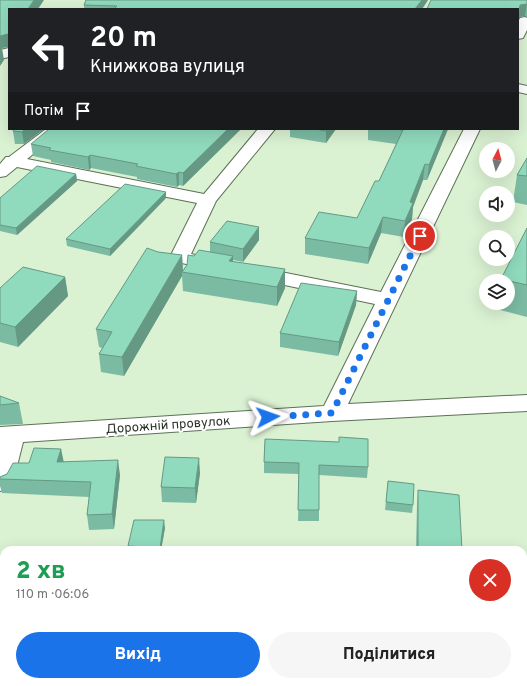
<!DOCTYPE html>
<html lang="uk">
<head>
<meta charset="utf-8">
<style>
  body { margin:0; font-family:Overpass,sans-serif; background:#f6f6f6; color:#222; height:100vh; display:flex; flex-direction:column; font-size:15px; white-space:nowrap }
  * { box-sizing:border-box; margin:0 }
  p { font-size:13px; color:#767676 }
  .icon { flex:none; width:22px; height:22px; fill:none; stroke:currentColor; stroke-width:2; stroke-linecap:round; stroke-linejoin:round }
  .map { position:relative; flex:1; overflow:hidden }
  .sheet { position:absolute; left:0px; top:546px; width:527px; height:140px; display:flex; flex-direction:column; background:#fff; border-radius:12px 12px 0 0; box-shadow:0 4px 16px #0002 }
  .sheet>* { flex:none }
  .top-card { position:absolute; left:8px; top:8px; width:511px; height:122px; border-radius:0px; box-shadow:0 4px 16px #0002; background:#202124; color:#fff; overflow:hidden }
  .needle { width:26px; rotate:6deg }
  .fabs { position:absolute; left:479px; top:142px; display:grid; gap:8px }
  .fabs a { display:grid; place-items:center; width:36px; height:36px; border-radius:50%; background:#fff; box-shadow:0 4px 16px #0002; font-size:20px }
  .pin { position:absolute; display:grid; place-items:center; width:34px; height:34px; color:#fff; margin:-17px; border:2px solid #fff; border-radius:50%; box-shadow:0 1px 4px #0007 }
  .me { position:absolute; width:44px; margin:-22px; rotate:86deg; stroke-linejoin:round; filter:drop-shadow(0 0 3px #0008) }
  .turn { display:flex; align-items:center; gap:14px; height:84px; padding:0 16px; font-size:18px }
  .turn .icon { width:52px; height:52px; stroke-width:2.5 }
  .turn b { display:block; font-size:28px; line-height:34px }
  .then { display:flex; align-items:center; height:38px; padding:0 16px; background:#0003; gap:8px; font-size:15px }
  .round { display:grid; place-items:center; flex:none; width:42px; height:42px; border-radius:21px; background:#f6f6f6 }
  .head { display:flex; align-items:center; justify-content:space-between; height:68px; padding:0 16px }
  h1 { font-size:24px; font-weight:800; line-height:30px; color:#1e9e55 }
  .primary-button { display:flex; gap:8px; margin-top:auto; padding:8px 16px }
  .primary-button a { flex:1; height:46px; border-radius:24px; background:#1a73e8; color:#fff; font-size:16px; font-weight:800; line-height:46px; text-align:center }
  .primary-button a+a { background:#f6f6f6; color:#222 }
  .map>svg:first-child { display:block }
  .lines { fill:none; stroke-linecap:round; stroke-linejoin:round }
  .minor-casing { stroke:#5d7156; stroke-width:2 }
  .tertiary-casing { stroke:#5d7156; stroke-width:2 }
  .minor { fill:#fff; fill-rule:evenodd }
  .tertiary { fill:#fff; fill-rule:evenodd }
  .wall { fill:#7cbba3 }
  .shaded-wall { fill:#659984 }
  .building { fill:#90dabd; stroke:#659984 }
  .route { stroke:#1a73e8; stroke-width:7; stroke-dasharray:0 12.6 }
  .labels { text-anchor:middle; stroke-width:4; stroke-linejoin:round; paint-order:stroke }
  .street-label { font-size:13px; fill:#293226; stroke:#fff }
</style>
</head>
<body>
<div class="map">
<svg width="527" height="686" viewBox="0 0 527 686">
  <rect width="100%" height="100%" fill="#daf1d2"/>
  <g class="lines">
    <g class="minor-casing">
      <g id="minor">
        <path d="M525,17L527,18V30L523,38L518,39V22L520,18Z"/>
        <path d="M9,48V57L0,59V50Z"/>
        <path d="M518,84L527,86V94L518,92Z"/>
        <path d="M46,129H64L27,159L204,194L258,129H275L216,201L191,254L224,261L227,265L224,269L217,271L173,261L170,257L197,203L17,167L6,176L0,177V164L6,157H9Z"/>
        <path d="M464,129H480L348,404L527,395V411L332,421L23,442L13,482L9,488L0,491V427L324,406L375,304L256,279L249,277L246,273L249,269L256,267L381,292Z"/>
      </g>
    </g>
    <g class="tertiary-casing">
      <g id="tertiary">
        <path d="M527,604V640L523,641V605Z"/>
        <path d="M490,682H522L521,686H489Z"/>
      </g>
    </g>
    <use href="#minor" class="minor"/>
    <use href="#tertiary" class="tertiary"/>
  </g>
  <g class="wall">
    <path d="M86,0H428L422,9H84V5Z"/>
    <path d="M527,0V17L525,16L519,17L518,20V9Z"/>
    <path d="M44,129L24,144H15L13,131Z"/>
    <path d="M241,129L183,186L179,185L177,187L137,179V177L91,168L89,170L51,162V160L33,156L31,144Z"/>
    <path d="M290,129H336L326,143L290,137Z"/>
    <path d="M368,129H448L427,180H423L413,207L412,219L404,237L381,233L368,264L305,254V238L357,218L379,181L396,144L368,140Z"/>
    <path d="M527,158V205L513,202L517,175Z"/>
    <path d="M76,174L77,181L17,235L0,231V198Z"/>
    <path d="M166,198L110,256L67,246L66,239Z"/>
    <path d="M259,227V240L243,262L233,260V262L285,269V288L277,306L183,291L182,276L124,376L101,372L99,354L102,348L99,347L96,329L158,252L182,255L183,270L194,256L210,252V242Z"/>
    <path d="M527,228V317L496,309L497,303H508V281H501V279Z"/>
    <path d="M65,277L68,296L18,347L0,342V288Z"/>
    <path d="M357,291L356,305L338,356L280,347V333Z"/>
    <path d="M0,396L19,403L23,424L0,425Z"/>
    <path d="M265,439L368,467L367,478L319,475V521H298L299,474L264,473V462Z"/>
    <path d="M61,449L63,462L120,475L114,529L89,530L87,515L89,497L2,493L0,486V477L7,474L29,463Z"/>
    <path d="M200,473L196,503L162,502L161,487Z"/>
    <path d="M388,481L413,505L412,513L385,510Z"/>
    <path d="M418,490L462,550H416L417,504Z"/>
    <path d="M165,528L161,550H129L128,546Z"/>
    <rect x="347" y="682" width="74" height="4"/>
  </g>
  <g class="shaded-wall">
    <path d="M34,0H44L38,9H28Z"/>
    <path d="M422,0H428L422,9H415Z"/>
    <path d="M527,3L525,16L519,17L518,20L520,5Z"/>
    <path d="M9,33V47L2,48L4,60L0,66V36Z"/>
    <path d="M25,129H44L24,144L22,132Z"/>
    <path d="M228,129H241L183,186V173Z"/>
    <path d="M328,129H336L326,143V131Z"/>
    <path d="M444,129H448L427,180L429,165Z"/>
    <path d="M90,155L91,168L89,170L88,157Z"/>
    <path d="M425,164L423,180L413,207L412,219L404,237L405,221L410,202Z"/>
    <path d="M179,172V185L177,187L176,174Z"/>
    <path d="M76,174L77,181L17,235L16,228Z"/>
    <path d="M166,192V198L110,256V249Z"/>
    <path d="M383,217L381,233L368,264L369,248Z"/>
    <path d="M259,227V240L243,262V249Z"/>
    <path d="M182,255L183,272H182V276L124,376L122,357Z"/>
    <path d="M233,256V275L230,280L229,261Z"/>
    <path d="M285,269V288L277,306V287Z"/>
    <path d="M65,277L68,296L18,347L15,327Z"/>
    <path d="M357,291L356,305L338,356L339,342Z"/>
    <path d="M61,449L64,463L57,462Z"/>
    <path d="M199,458L200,473L196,503L195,488Z"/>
    <path d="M118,460L120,475L114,529L112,514Z"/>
    <path d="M164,520L165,528L161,550H160V548Z"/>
  </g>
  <g class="building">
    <path d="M0,0H34L28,9H9V33L8,34L0,36Z"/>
    <path d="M86,0H422L415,9H114L117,6L84,5Z"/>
    <path d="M431,0H527V4L520,5L518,15V9H427Z"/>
    <path d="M14,129H25L22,132L13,131Z"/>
    <path d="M49,129H228L183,173L179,172L176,174L136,166L138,164L90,155L88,157L49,150L51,148L31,144Z"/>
    <path d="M315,129H328L326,131Z"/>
    <path d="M396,129H444L429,165L425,164L410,202L413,203L405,221L383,217L369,248L305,238L319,212L357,218L375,181H379L403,130Z"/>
    <path d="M527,158V176L517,175Z"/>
    <path d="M37,166L76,174L16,228L0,225V198Z"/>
    <path d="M125,184L166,192L110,249L66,239Z"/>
    <path d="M227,221L259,227L243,249L210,242Z"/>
    <path d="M527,228V285L501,279Z"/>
    <path d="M147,248L158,252L182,255L122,357L99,354L112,332L96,329Z"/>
    <path d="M199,250L233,256L229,261L285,269L277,287L182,272L187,265L188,255L194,256Z"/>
    <path d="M23,267L65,277L15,327L0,323V288Z"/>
    <path d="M301,283L357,291L339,342L280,333Z"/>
    <path d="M0,396L19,403L0,405Z"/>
    <path d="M339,437L368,439V467L319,465V510H298L299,463L264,462L265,439L339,442Z"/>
    <path d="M34,448L61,449L57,462L118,460L112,514L87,515L91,482L0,479V477L7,474L13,463H29Z"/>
    <path d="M165,457L199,458L195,488L161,487Z"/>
    <path d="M388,481L414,484L413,505L386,502Z"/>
    <path d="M418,490L459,495L462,550H418Z"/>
    <path d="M134,520H164L160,548L128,546Z"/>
    <path d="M370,682H397V684Z"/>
  </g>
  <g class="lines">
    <path class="route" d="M268,417L332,413L420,236"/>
  </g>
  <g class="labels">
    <g class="street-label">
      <text transform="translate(168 424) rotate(-4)" y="5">Дорожній провулок</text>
    </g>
  </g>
</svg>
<div class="fabs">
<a><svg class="needle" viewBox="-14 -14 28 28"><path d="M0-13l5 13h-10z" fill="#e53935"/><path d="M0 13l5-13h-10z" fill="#767676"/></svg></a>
<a><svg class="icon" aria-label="sound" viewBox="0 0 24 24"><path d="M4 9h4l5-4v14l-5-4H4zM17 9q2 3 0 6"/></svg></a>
<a><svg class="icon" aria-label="search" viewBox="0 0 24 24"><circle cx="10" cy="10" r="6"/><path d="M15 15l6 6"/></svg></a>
<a><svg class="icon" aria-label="layers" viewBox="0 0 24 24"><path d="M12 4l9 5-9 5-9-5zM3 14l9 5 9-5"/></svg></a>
</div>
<div class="pin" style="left:420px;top:236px;background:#d93025"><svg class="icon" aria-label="arrive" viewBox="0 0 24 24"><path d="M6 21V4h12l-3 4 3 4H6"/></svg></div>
<svg class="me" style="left:268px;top:417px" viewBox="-20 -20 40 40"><path d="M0-17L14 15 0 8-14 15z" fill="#1a73e8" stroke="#fff" stroke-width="4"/></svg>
<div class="top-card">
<div class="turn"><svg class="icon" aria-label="left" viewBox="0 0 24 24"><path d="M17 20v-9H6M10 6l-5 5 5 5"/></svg><div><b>20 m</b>Книжкова вулиця</div></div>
<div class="then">Потім<svg class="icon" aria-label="arrive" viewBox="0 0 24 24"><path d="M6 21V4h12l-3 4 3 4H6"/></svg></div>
</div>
<section class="sheet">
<div class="head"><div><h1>2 хв</h1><p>110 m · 06:06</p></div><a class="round" style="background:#d93025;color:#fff"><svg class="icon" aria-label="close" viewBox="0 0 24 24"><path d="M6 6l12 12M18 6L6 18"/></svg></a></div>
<div class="primary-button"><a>Вихід</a><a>Поділитися</a></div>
</section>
</div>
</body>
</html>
